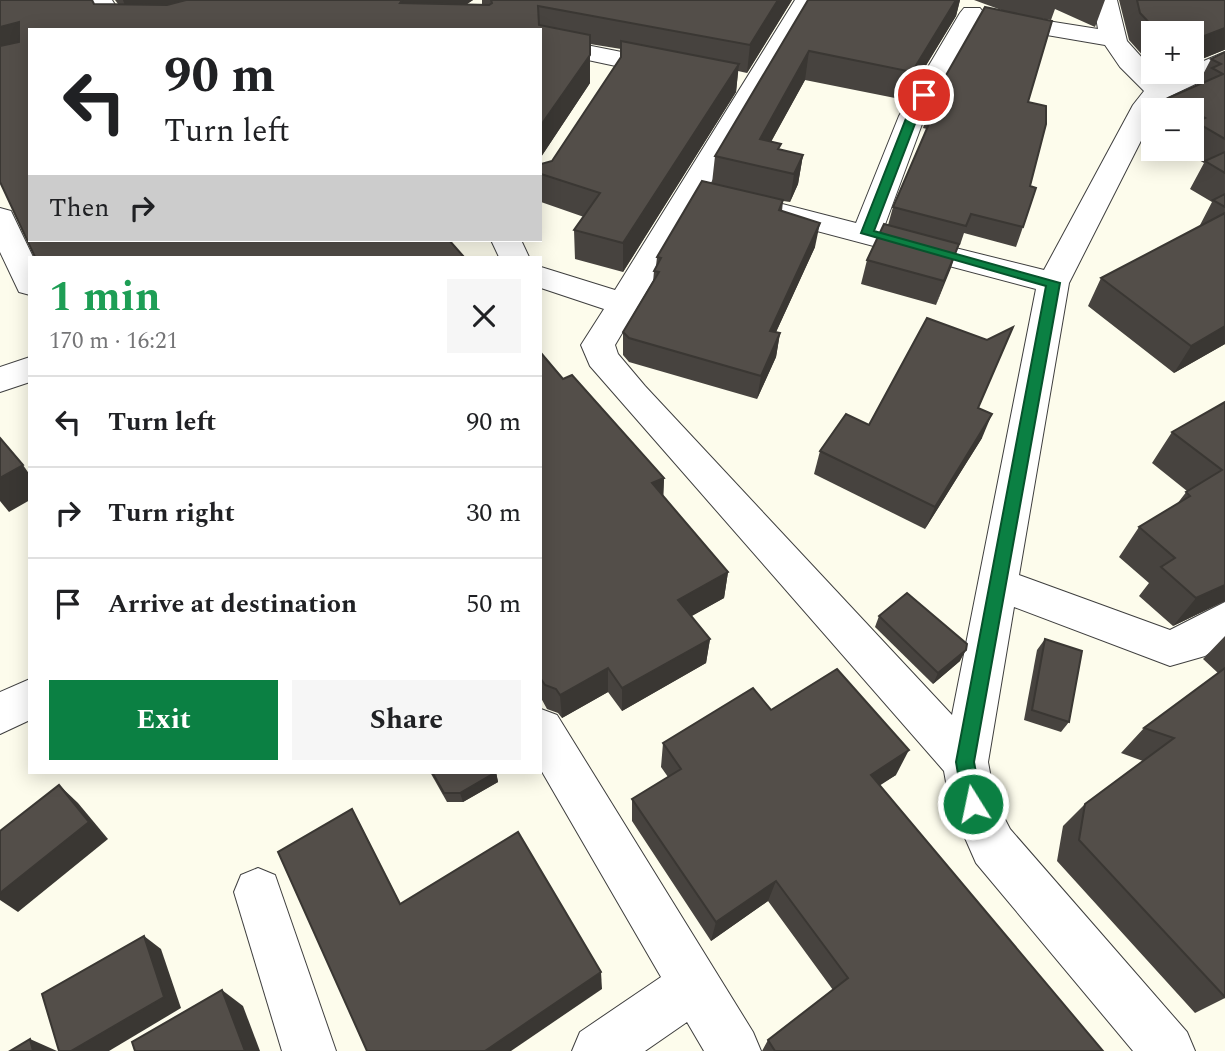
<!DOCTYPE html>
<html lang="en">
<head>
<meta charset="utf-8">
<style>
  body { margin:0; font-family:Spectral,serif; background:#f6f6f6; color:#202124; height:100vh; display:flex; flex-direction:column; font-size:26px; white-space:nowrap }
  * { box-sizing:border-box; margin:0 }
  p { font-size:23px; color:#757577 }
  .icon { flex:none; width:38px; height:38px; fill:none; stroke:currentColor; stroke-width:2; stroke-linecap:round; stroke-linejoin:round }
  .map { position:relative; flex:1; overflow:hidden }
  .side { position:absolute; left:28px; top:256px; width:514px; height:518px; display:flex; flex-direction:column; background:#fff; border-radius:0px; box-shadow:0 4px 18px #0003 }
  .side>* { flex:none }
  .hud { position:absolute; left:28px; top:28px; width:514px; height:214px; border-radius:0px; box-shadow:0 4px 18px #0003; background:#fff; color:#202124; overflow:hidden }
  .controls { position:absolute; left:1141px; top:21px; display:grid; gap:14px }
  .controls a { display:grid; place-items:center; width:63px; height:63px; border-radius:0px; background:#fff; box-shadow:0 4px 18px #0003; font-size:35px }
  .pin { position:absolute; display:grid; place-items:center; width:60px; height:60px; color:#fff; margin:-30px; border:4px solid #fff; border-radius:50%; box-shadow:0 2px 7px #0007 }
  .me { position:absolute; width:77px; margin:-38px; rotate:350deg; stroke-linejoin:round; filter:drop-shadow(0 0 5px #0008) }
  .turn { display:flex; align-items:center; gap:24px; height:147px; padding:0 21px; font-size:32px }
  .turn .icon { width:91px; height:91px; stroke-width:2.5 }
  .turn b { display:block; font-size:49px; line-height:60px }
  .then { display:flex; align-items:center; height:66px; padding:0 21px; background:#0003; gap:14px; font-size:26px }
  .round { display:grid; place-items:center; flex:none; width:74px; height:74px; border-radius:0px; background:#f6f6f6 }
  .head { display:flex; align-items:center; justify-content:space-between; height:119px; padding:0 21px }
  h1 { font-size:42px; font-weight:700; line-height:52px; color:#1e9e55 }
  .cta { display:flex; gap:14px; margin-top:auto; padding:14px 21px }
  .cta a { flex:1; height:80px; border-radius:0px; background:#0b8043; color:#fff; font-size:28px; font-weight:700; line-height:80px; text-align:center }
  .cta a+a { background:#f6f6f6; color:#202124 }
  ul { padding:0; list-style:none }
  li { display:flex; align-items:center; gap:21px; height:91px; padding:0 21px; border-top:2px solid #e0e0e0 }
  li div { flex:1 }
  li b { display:block; font-size:26px }
  li em { font-style:normal }
  .map>svg:first-child { display:block }
  .lines { fill:none; stroke-linecap:round; stroke-linejoin:round }
  .minor-casing { stroke:#3f3f3f; stroke-width:2 }
  .minor { fill:#fff; fill-rule:evenodd }
  .wall { fill:#47433f }
  .shaded-wall { fill:#3a3733 }
  .building { fill:#534e49; stroke:#3a3733; stroke-width:2 }
  .route { fill:#0b8043; stroke:#07532c; stroke-width:2 }
</style>
</head>
<body>
<div class="map">
<svg width="1225" height="1051" viewBox="0 0 1225 1051">
  <rect width="100%" height="100%" fill="#fdfcec"/>
  <g class="lines">
    <g class="minor-casing">
      <g id="minor">
        <path d="M88,0H112L131,30H107Z"/>
        <path d="M795,0H819L615,345L618,354L645,386L952,715L1036,289L745,212L740,206L745,200L755,197L856,223L899,116L960,13L964,8H980L984,13L925,116L883,230L1044,270L1133,105L1144,91L1120,67L1105,45L988,25L985,20L988,15L997,13L1098,29L1093,0H1117L1127,41L1162,80L1179,72H1192V66L1225,52V70L1168,97L1153,110V117L1069,283L1019,575L1170,630L1225,602V642L1205,656L1170,666L1014,607L988,762L995,800L1010,829L1187,1032L1195,1051H1133L976,863L950,804L944,771L590,366L581,345L604,309L541,288V267L615,290Z"/>
        <path d="M541,36L672,62L681,65L685,70L681,75L672,78L541,50Z"/>
        <path d="M0,208L11,211L33,257H30V295L19,292L0,252Z"/>
        <path d="M491,240H521L529,257H499Z"/>
        <path d="M30,357V382L0,392V367Z"/>
        <path d="M30,679V720L0,734V692Z"/>
        <path d="M541,709L557,715L753,1032L761,1051H704L687,1022L645,1051H572L580,1032L661,977L541,770Z"/>
        <path d="M258,868L275,875L336,1051H282L234,892L241,875Z"/>
      </g>
    </g>
    <use href="#minor" class="minor"/>
  </g>
  <g class="wall">
    <path d="M0,0H92L94,4H118L115,0H473L467,4L482,5V0H792L747,73L738,71L736,92L623,272L575,259L574,230L584,217L541,202V164L552,161L621,58V49L590,44V83L541,157V30H30V240H449L464,257H35L0,182Z"/>
    <path d="M808,0H960L956,16L905,100L805,80L771,142L780,150L803,155L798,184L790,202L783,201L782,211L815,247L776,332L780,333L776,357L757,399L629,362L623,355V332L653,282L654,271L656,266L657,257L712,183L715,156Z"/>
    <path d="M974,0H1105L1095,27L1055,9L1051,20L1038,18L1028,102L1030,186L1023,227L1016,247L964,233L960,245H958L936,305L861,284L867,260L888,225L893,207L927,129L923,128L929,109L1004,11Z"/>
    <path d="M1119,0H1225V50H1224L1192,63V33H1153V62L1145,58L1129,40Z"/>
    <path d="M1225,52V344L1174,373L1088,306L1101,278L1199,227L1212,202L1190,189L1204,163L1182,150L1183,149H1192V110H1163L1168,98L1198,84L1211,59Z"/>
    <path d="M541,353L563,379L664,478L663,496L728,572L724,598L691,616L710,639L706,663L622,711L608,692L562,718L558,713L547,709L541,698Z"/>
    <path d="M1225,402V601L1173,626L1139,596L1149,583L1119,557L1139,527L1177,504L1187,491L1152,463L1172,432Z"/>
    <path d="M979,408L982,438L925,529L814,474L820,451L869,425Z"/>
    <path d="M879,616L960,661L933,684L875,627Z"/>
    <path d="M1225,636V998L1195,1013L1057,861L1063,826L1085,804L1143,761L1121,753L1144,728L1218,673L1203,659Z"/>
    <path d="M1045,639L1069,722L1061,732L1024,720L1037,650Z"/>
    <path d="M771,710L896,775L879,785L1103,1051H762L768,1040L833,990L768,901L711,941L632,821V799L668,777L661,767L663,743Z"/>
    <path d="M430,772H496L498,782L463,802H447Z"/>
  </g>
  <g class="shaded-wall">
    <path d="M123,0H224L133,28Z"/>
    <path d="M402,0H473L449,16L400,3Z"/>
    <path d="M778,0H792L747,73L750,45Z"/>
    <path d="M956,0H960L956,16L905,100L912,72Z"/>
    <path d="M19,22L30,46L0,59V27Z"/>
    <path d="M1225,28V47L1224,50L1192,63V64V44L1204,36Z"/>
    <path d="M590,35V83L541,157V125Z"/>
    <path d="M809,51L805,80L758,165L760,139Z"/>
    <path d="M739,64L736,92L623,272V243Z"/>
    <path d="M803,155L798,184L790,202L794,174Z"/>
    <path d="M820,223L815,247L766,354L770,331Z"/>
    <path d="M959,244L951,268L936,305L944,281Z"/>
    <path d="M1225,326V344L1174,373L1191,346Z"/>
    <path d="M780,333L776,357L757,399L761,376Z"/>
    <path d="M992,414L982,438L925,529L935,507Z"/>
    <path d="M23,465L30,475V500L9,512L0,501V478Z"/>
    <path d="M664,478L663,505L652,483Z"/>
    <path d="M728,572L724,598L676,625L678,600Z"/>
    <path d="M1225,585V601L1173,626L1196,598Z"/>
    <path d="M710,639L706,663L622,711V688Z"/>
    <path d="M966,650L960,661L933,684L938,673Z"/>
    <path d="M608,668V692L562,718L560,695Z"/>
    <path d="M909,750L896,775L859,799L871,775Z"/>
    <path d="M496,772L498,782L463,802L460,793Z"/>
    <path d="M59,785L78,803L108,839L18,912L0,900V893Z"/>
    <path d="M352,809L364,832L410,923L400,904Z"/>
    <path d="M776,881L768,901L711,941L716,922Z"/>
    <path d="M144,936L161,949L181,1008L109,1051H71Z"/>
    <path d="M601,972L602,989L511,1051H485Z"/>
    <path d="M222,990L243,1006L260,1051H245Z"/>
    <path d="M30,1039L57,1051H33Z"/>
  </g>
  <g class="building">
    <path d="M0,0H92L94,4L167,5L186,0H402L400,3L489,5L492,3L491,0H778L750,45L538,6L539,25L590,35V55L541,125V30H30V240H449L464,257H35L0,182V46L19,42V22L0,27Z"/>
    <path d="M808,0H956L912,72L809,51L760,139L781,144L778,149L803,155L794,174L715,156Z"/>
    <path d="M1137,0H1225V28L1204,36L1202,42L1192,44V33H1162L1157,31L1140,13Z"/>
    <path d="M985,7L1052,21L1028,102L1046,106V124L1030,186L1036,188L1023,227L971,214L966,226L893,207L935,110L929,109L933,98Z"/>
    <path d="M621,41L739,64L623,243L574,230L600,193L541,174V164L552,161L621,57Z"/>
    <path d="M1225,52V139L1196,122L1205,118L1168,98L1223,74L1212,68L1221,64L1211,59Z"/>
    <path d="M1225,152V173L1205,161Z"/>
    <path d="M702,181L783,200L779,210L820,223L770,331L780,333L761,376L629,338L623,332L659,272L654,271L661,258L657,257Z"/>
    <path d="M1225,194V207L1213,200Z"/>
    <path d="M1225,213V326L1191,346L1101,278Z"/>
    <path d="M884,224L959,244L944,281L867,260Z"/>
    <path d="M927,318L987,340L1013,327L978,408L992,414L935,507L820,451L846,414L869,425Z"/>
    <path d="M541,353L563,379L572,375L664,478L652,483L728,572L678,600L710,639L622,688L608,668L560,695L556,689L545,685L541,679Z"/>
    <path d="M1225,402V585L1196,598L1161,567L1175,558L1139,527L1190,496L1186,492L1222,470L1172,432Z"/>
    <path d="M0,438L23,465L0,478Z"/>
    <path d="M907,593L967,644L966,650L938,673L879,616Z"/>
    <path d="M1045,639L1082,651L1069,722L1032,710Z"/>
    <path d="M1225,668V997L1079,840L1085,804L1174,738L1144,728Z"/>
    <path d="M837,669L909,750L871,775L1103,1051H775L768,1040L848,978L776,881L716,922L632,799L681,769L663,743L753,688L771,710Z"/>
    <path d="M432,772H496L460,793H444Z"/>
    <path d="M59,785L89,822L0,893V831Z"/>
    <path d="M352,809L400,904L518,832L601,972L485,1051H367L278,852Z"/>
    <path d="M144,936L164,997L71,1051H59L42,994Z"/>
    <path d="M222,990L245,1051H135L132,1042Z"/>
    <path d="M30,1039L33,1051H10Z"/>
  </g>
  <path class="route" d="M924,92L930,95L918,116L874,231L1060,283L974,762L982,804L979,810L973,813L966,810L963,804L956,762L1046,286L861,233L907,116L921,93Z"/>
</svg>
<div class="controls">
<a>+</a>
<a>−</a>
</div>
<div class="pin" style="left:924px;top:95px;background:#d93025"><svg class="icon" aria-label="arrive" viewBox="0 0 24 24"><path d="M6 21V4h12l-3 4 3 4H6"/></svg></div>
<svg class="me" style="left:973px;top:804px" viewBox="-20 -20 40 40"><circle r="17" fill="#0b8043" stroke="#fff" stroke-width="3"/><path d="M0-11L8 9 0 5-8 9z" fill="#fff"/></svg>
<div class="hud">
<div class="turn"><svg class="icon" aria-label="left" viewBox="0 0 24 24"><path d="M17 20v-9H6M10 6l-5 5 5 5"/></svg><div><b>90 m</b>Turn left</div></div>
<div class="then">Then<svg class="icon" aria-label="right" viewBox="0 0 24 24"><path d="M7 20v-9h11M14 6l5 5-5 5"/></svg></div>
</div>
<section class="side">
<div class="head"><div><h1>1 min</h1><p>170 m · 16:21</p></div><a class="round"><svg class="icon" aria-label="close" viewBox="0 0 24 24"><path d="M6 6l12 12M18 6L6 18"/></svg></a></div>
<ul>
<li><svg class="icon" aria-label="left" viewBox="0 0 24 24"><path d="M17 20v-9H6M10 6l-5 5 5 5"/></svg><div><b>Turn left</b></div><em>90 m</em></li>
<li><svg class="icon" aria-label="right" viewBox="0 0 24 24"><path d="M7 20v-9h11M14 6l5 5-5 5"/></svg><div><b>Turn right</b></div><em>30 m</em></li>
<li><svg class="icon" aria-label="arrive" viewBox="0 0 24 24"><path d="M6 21V4h12l-3 4 3 4H6"/></svg><div><b>Arrive at destination</b></div><em>50 m</em></li>
</ul>
<div class="cta"><a>Exit</a><a>Share</a></div>
</section>
</div>
</body>
</html>
